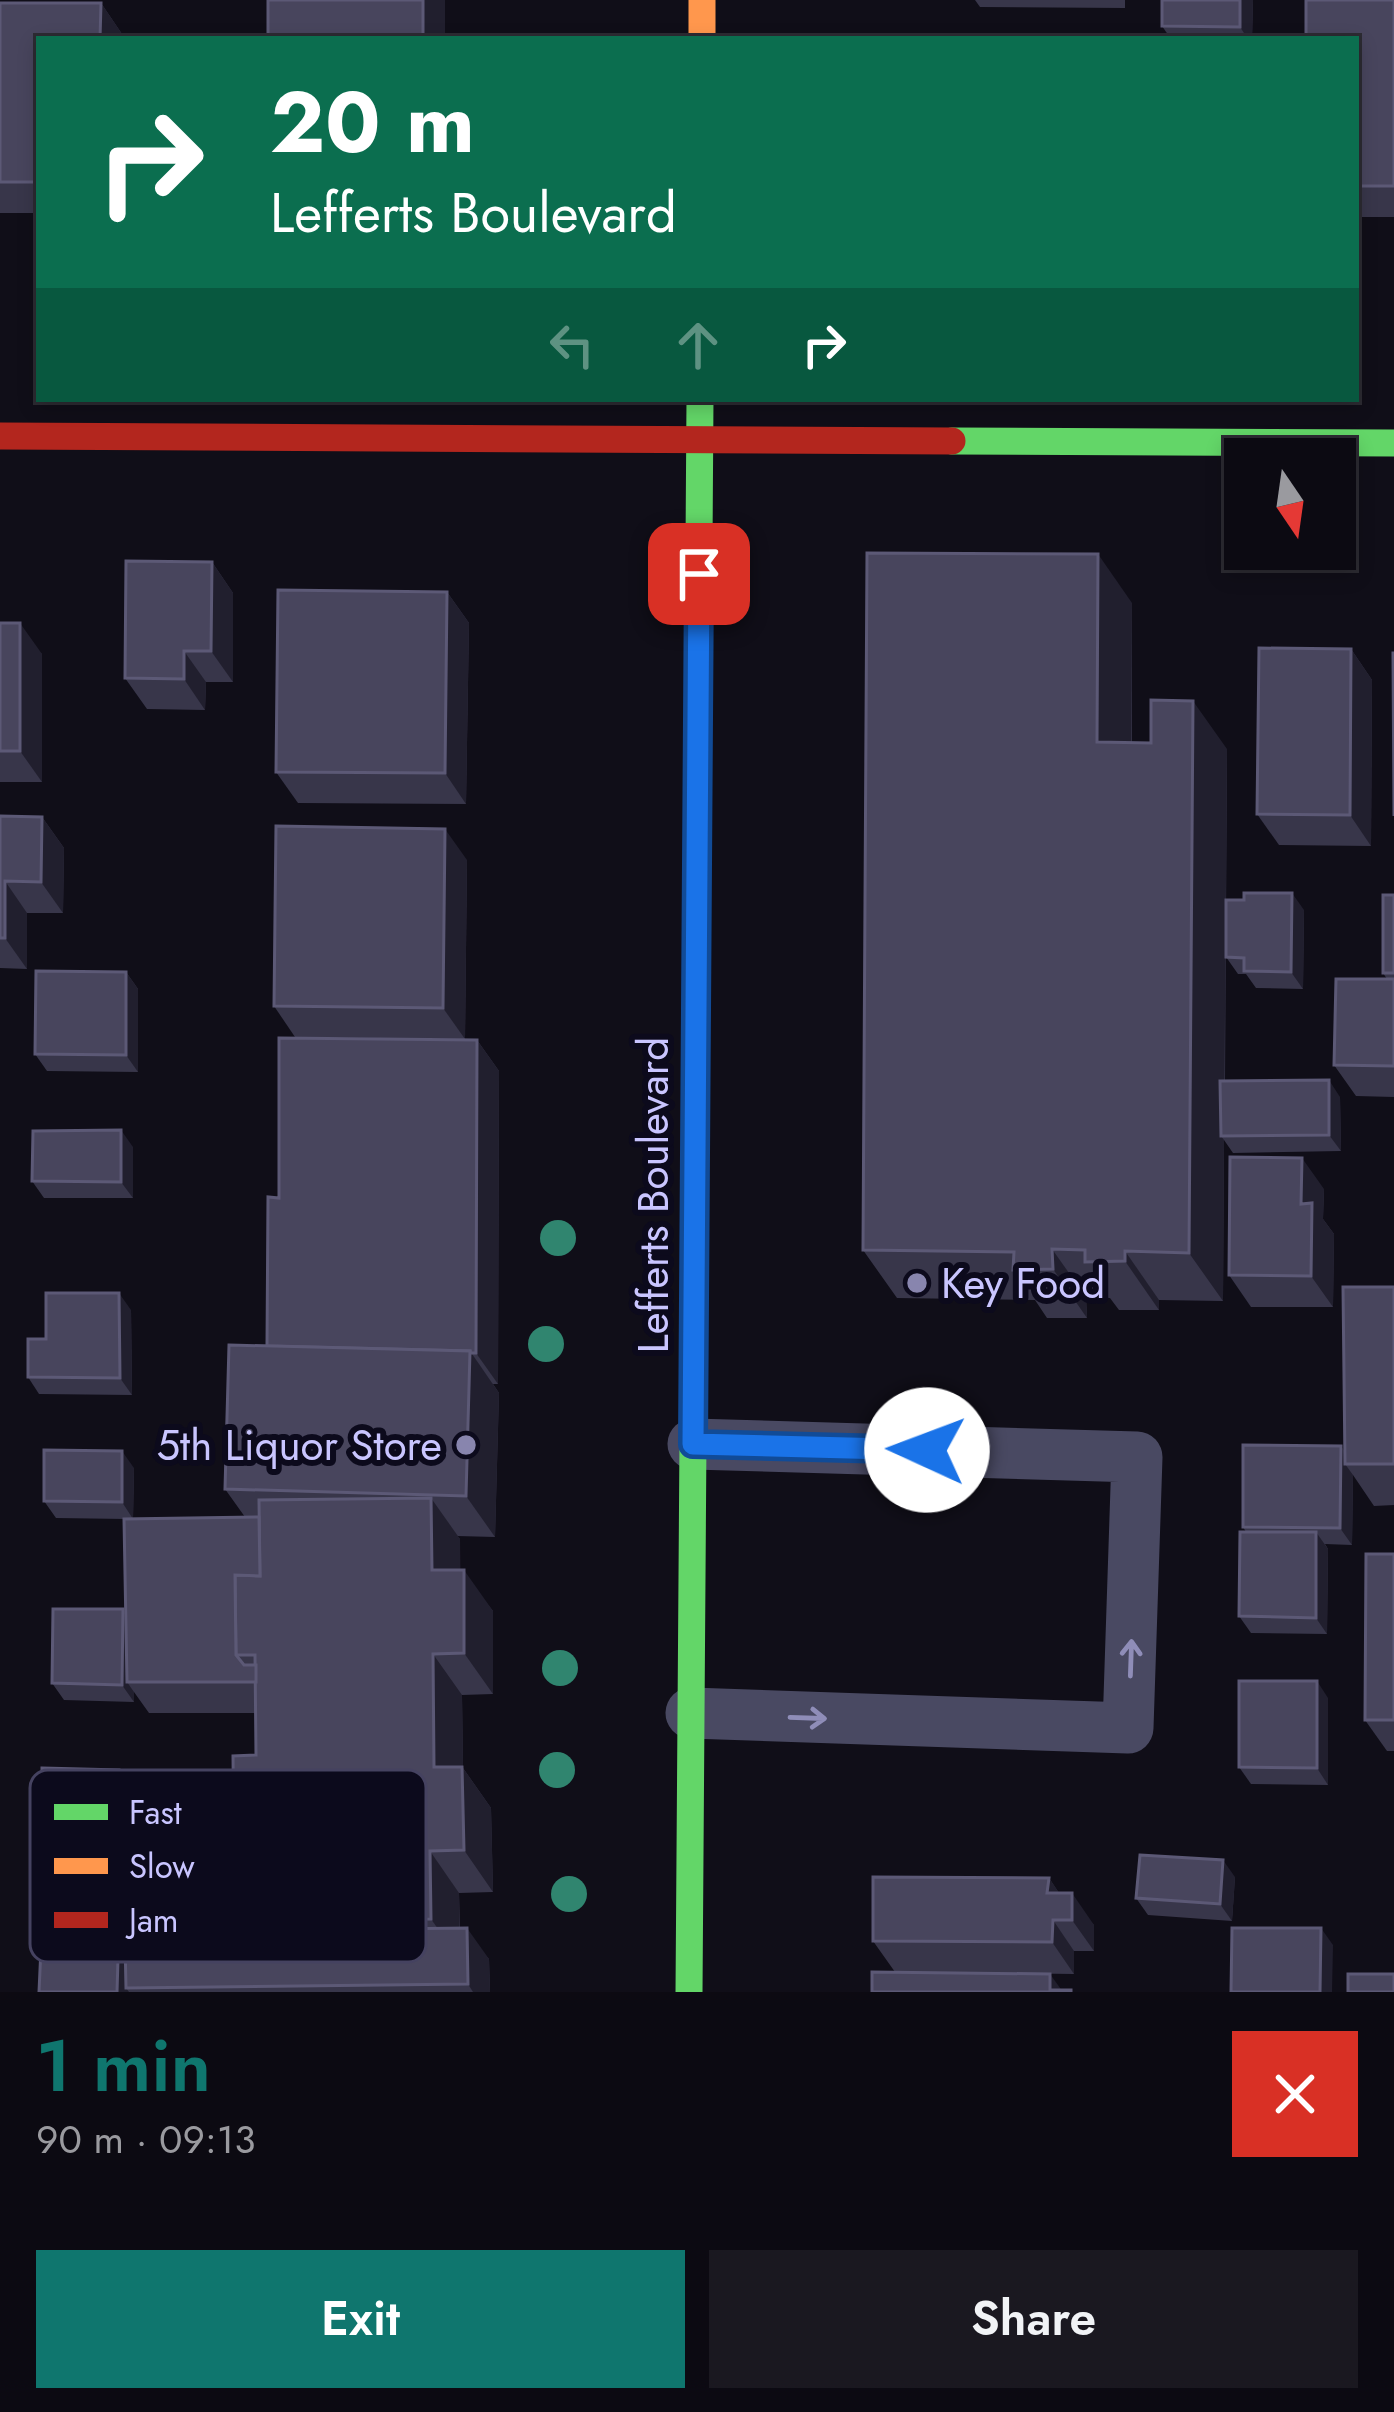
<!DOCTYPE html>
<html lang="en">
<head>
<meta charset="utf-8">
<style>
  body { margin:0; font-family:Jost,sans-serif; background:#1a1820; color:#f1f3f6; height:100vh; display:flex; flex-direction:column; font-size:45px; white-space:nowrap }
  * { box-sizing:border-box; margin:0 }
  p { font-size:39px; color:#9a9a9f }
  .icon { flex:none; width:66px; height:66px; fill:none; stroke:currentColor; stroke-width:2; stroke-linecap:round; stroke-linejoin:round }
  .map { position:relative; height:1992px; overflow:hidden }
  .panel { display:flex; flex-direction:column; background:#0c0a12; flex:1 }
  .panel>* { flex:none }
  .top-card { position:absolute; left:36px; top:36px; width:1323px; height:366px; border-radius:0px; box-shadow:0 6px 18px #0003,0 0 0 3px #2c2b32; background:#0b6e4f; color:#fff; overflow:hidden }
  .needle { width:78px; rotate:167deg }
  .buttons { position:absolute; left:1224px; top:438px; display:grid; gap:24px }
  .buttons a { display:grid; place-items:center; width:132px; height:132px; border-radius:0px; background:#0c0a12; box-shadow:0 6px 18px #0003,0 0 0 3px #2c2b32; font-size:60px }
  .pin { position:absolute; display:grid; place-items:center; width:102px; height:102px; color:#fff; margin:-51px; border-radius:24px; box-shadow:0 6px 18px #0006 }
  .me { position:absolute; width:132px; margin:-66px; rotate:272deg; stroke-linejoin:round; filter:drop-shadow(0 0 9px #0008) }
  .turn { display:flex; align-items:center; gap:42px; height:252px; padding:0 36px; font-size:54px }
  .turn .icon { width:156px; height:156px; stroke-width:2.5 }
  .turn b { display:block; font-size:84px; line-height:102px }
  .lanes { display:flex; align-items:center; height:114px; padding:0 36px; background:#0003; justify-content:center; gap:60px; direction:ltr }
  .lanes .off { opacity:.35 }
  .round { display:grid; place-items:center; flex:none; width:126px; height:126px; border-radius:0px; background:#1a1820 }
  .overview { display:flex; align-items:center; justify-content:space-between; height:204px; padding:0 36px }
  h1 { font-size:72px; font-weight:600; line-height:90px; color:#0f766e }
  .action { display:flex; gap:24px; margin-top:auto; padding:24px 36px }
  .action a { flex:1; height:138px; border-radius:0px; background:#0f766e; color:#fff; font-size:48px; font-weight:600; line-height:138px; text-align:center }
  .action a+a { background:#1a1820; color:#f1f3f6 }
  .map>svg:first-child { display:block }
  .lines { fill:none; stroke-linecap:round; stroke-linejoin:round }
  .lane { stroke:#494962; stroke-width:51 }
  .fast { stroke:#63d668; stroke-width:27 }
  .slow { stroke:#ff974d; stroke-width:27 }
  .jam { stroke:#b3261e; stroke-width:27 }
  .tree { fill:#30856f }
  .wall { fill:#38364a }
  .shaded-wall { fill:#211f2e }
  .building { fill:#48455d; stroke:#5c5976; stroke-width:3 }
  .oneway { stroke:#8f8db8 }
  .route-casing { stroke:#114b97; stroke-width:30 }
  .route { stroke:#1a73e8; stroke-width:21 }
  .poi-dot { fill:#8885ae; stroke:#0c0a1c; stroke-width:4.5 }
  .labels { text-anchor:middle; stroke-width:12; stroke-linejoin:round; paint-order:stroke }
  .street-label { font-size:42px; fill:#c9c5ff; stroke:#0c0a1c }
  .poi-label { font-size:42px; fill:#c9c5ff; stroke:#0c0a1c; text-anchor:start }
  .key { fill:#0c0a1c; stroke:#454260; stroke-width:3 }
  .key-label { font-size:33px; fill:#c9c5ff }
</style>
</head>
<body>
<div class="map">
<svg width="1394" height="1992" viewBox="0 0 1394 1992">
  <rect width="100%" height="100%" fill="#100e18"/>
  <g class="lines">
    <path class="lane" d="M691,1713L1128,1728L1137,1457L693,1444"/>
    <g class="fast">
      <path d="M952,441L1394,443"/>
      <path d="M697,839L700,399"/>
      <path d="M689,1992L693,1439"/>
    </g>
    <path class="slow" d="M702,0V39"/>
    <g class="jam">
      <path d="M0,436L952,441"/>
      <path d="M693,1439L697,839"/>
    </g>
  </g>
  <g class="tree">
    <circle cx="558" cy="1238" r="18"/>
    <circle cx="546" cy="1344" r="18"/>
    <circle cx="560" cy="1668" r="18"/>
    <circle cx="557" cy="1770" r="18"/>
    <circle cx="569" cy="1894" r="18"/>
  </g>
  <g class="wall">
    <path d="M975,0H1125V8L980,7Z"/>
    <path d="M1162,0H1253L1252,39H1171L1162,26Z"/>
    <path d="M1394,0V217H1356V39Z"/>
    <path d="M0,3H101L122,34V39H39V213H0Z"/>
    <path d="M212,562L233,593V682H206L205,710L147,709L125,678Z"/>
    <path d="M447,592L469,623L466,804L298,803L276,772Z"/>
    <path d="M1132,603V743L1227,749L1225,1081L1340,1097L1341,1151L1233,1153L1224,1140L1223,1301L1159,1300V1310H1119L1110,1298L1086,1297L1087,1318H1047L1035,1300L897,1298L863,1250Z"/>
    <path d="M0,623L42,654V782H0Z"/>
    <path d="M1351,649L1372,680L1371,846L1279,845L1257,814Z"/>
    <path d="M0,816L42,817L64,848L63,913H27V969L0,968Z"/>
    <path d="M467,860L465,1039L295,1037L274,1006Z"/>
    <path d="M1394,895V1097L1356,1096L1334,1065L1387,979L1383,973Z"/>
    <path d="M1304,910L1303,989L1256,988L1246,974H1238L1226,957Z"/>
    <path d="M126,972L138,989V1072L47,1071L35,1054Z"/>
    <path d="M477,1040L499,1071L498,1384H493L499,1393L495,1537L457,1536L460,1539V1570L493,1611V1694L462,1695L463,1768L491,1808L493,1892L459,1893L460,1928L489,1959L490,1992H39L130,1941L203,1939L261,1931L254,1921V1884L234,1856L256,1755V1713H149L134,1692V1702L64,1700L52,1683L126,1614V1519L56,1518L44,1501L134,1468L133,1519L245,1517L225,1489L267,1346L279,1198Z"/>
    <path d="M133,1147V1198H44L32,1181Z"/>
    <path d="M1324,1189L1323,1219L1334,1234L1333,1307H1251L1229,1275Z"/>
    <path d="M1394,1287V1505L1374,1506L1353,1475L1352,1545L1325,1544L1328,1549L1327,1634L1251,1633L1239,1616L1246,1532L1243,1527L1345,1451Z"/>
    <path d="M131,1310L132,1395L39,1394L28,1377L46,1339Z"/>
    <path d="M1394,1554V1751H1387L1365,1720Z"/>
    <path d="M1328,1698V1785L1251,1784L1239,1767Z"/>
    <path d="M131,1787V1874H55L43,1857Z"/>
    <path d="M1235,1877L1232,1921L1148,1915L1136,1898Z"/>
    <path d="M1049,1878L1059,1893L1094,1925V1951H1074V1974L895,1972L873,1941Z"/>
  </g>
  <g class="shaded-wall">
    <rect x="423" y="0" width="22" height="39"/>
    <path d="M1240,0H1253L1252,39H1248L1240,27Z"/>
    <path d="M101,3L122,34V39H100Z"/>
    <path d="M1098,554L1132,603L1131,791L1097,742Z"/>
    <path d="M212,562L233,593V682L211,651Z"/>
    <path d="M447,592L469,623L466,804L445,773Z"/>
    <path d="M20,623L42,654V782L20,751Z"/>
    <path d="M1351,649L1372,680L1371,846L1350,815Z"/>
    <path d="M184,651L206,682L205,710L184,679Z"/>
    <path d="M1193,701L1227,749L1224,1136H1221L1224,1140L1223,1301L1189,1253Z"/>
    <path d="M42,817L64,848L63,913L41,882Z"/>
    <path d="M445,829L467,860L465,1039L443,1008Z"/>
    <path d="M5,881L27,913V969L5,938Z"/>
    <path d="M1292,893L1304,910L1303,989L1291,972Z"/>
    <path d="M126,972L138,989V1072L126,1055Z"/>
    <path d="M477,1040L499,1071L498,1384L476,1353Z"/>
    <path d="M1329,1080L1340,1097L1341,1151L1329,1135Z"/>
    <path d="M121,1130L133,1147V1198L121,1182Z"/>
    <path d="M1302,1158L1324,1189L1323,1219L1334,1234L1333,1307L1311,1276L1301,1204Z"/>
    <path d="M1052,1249L1086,1297L1087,1318L1053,1269Z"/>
    <path d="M1125,1251L1159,1300V1310L1125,1261Z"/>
    <path d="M119,1293L131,1310L132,1395L120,1378Z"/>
    <path d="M470,1351L499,1393L495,1537L466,1496Z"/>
    <path d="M1341,1446L1353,1463L1345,1464L1353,1475L1352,1545L1340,1528Z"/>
    <path d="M122,1451L134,1468L133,1519L122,1502Z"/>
    <path d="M431,1498L460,1539L461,1612L432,1570Z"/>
    <path d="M1316,1532L1328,1549L1327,1634L1316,1618Z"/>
    <path d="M464,1570L493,1611V1694L464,1653Z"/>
    <path d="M123,1609L135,1626L127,1682L134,1692V1702L122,1685Z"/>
    <path d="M433,1654L462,1695L463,1768L491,1808L493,1892L464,1850L434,1767Z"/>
    <path d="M1317,1681L1328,1698V1785L1317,1768Z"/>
    <path d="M119,1770L131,1787V1874L119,1857Z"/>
    <path d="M430,1851L459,1893L460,1960L431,1919Z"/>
    <path d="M1223,1860L1235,1877L1232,1921L1220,1904Z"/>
    <path d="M1049,1878L1070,1909L1047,1893Z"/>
    <path d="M1072,1893L1094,1925V1951L1072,1920Z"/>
    <path d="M1053,1920L1074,1951V1974L1052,1942Z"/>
    <path d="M119,1926L131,1943L126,1988L129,1992H117Z"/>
    <path d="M467,1928L489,1959L490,1992H473L468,1984Z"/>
    <path d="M1321,1928L1333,1945L1332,1992H1320Z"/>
    <path d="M1050,1974L1063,1992L1050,1990Z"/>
  </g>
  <g class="building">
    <rect x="268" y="0" width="155" height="39"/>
    <path d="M1162,0H1240V27L1162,26Z"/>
    <path d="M1306,0H1394V186H1356V39H1306Z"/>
    <path d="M0,3H101L100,39H39V182H0Z"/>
    <path d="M867,553L1098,554L1097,742L1151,743V700L1193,701L1189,1253L1125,1251V1261L1085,1262V1250L1052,1249L1053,1269L1013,1270L1014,1252L863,1250Z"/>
    <path d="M126,561L212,562L211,651H184V679L125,678Z"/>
    <path d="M278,590L447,592L445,773L276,772Z"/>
    <rect x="0" y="623" width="20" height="128"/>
    <path d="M1259,648L1351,649L1350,815L1257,814Z"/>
    <path d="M1393,653H1394V816Z"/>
    <path d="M0,816L42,817L41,882L5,881V938H0Z"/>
    <path d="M276,826L445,829L443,1008L274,1006Z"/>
    <path d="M1244,893H1292L1291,972L1244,971V958L1226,957V900H1244Z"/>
    <rect x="1383" y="895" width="11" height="78"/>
    <path d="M36,971L126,972V1055L35,1054Z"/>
    <path d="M1336,979H1394V1066L1334,1065Z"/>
    <path d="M279,1038L477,1040L476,1353H470V1351L267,1346L268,1197L279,1198Z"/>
    <path d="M1329,1080V1135L1221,1136L1220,1081Z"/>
    <path d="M121,1130V1182L32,1181L33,1131Z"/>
    <path d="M1230,1157L1302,1158L1301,1204L1312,1203L1311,1276L1229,1275Z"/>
    <path d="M1343,1287H1394V1464H1345Z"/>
    <path d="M46,1293H119L120,1378L28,1377V1339H46Z"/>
    <path d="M229,1345L470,1351L466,1496L225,1489Z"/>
    <path d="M1243,1445L1341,1446L1340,1528L1243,1527Z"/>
    <path d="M44,1450L122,1451V1502L44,1501Z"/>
    <path d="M431,1498L432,1570H464V1653L433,1654L434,1767H462L464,1850L430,1851L431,1919L254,1921V1856H234L233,1756L256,1755L255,1655H236L235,1575L260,1576L259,1500Z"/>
    <path d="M259,1517L260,1576L235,1575L236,1655L244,1665H256V1682H127L124,1519Z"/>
    <path d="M1240,1532H1316V1618L1239,1616Z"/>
    <path d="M1366,1554H1394V1720H1365Z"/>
    <path d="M53,1609H123L122,1685L52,1683Z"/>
    <path d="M1239,1681H1317V1768L1239,1767Z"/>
    <path d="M42,1768L119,1770V1857H43Z"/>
    <path d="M1140,1855L1223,1860L1220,1904L1136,1898Z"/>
    <path d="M873,1877L1049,1878L1047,1893H1072V1920H1053L1052,1942L873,1941Z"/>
    <path d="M49,1923L119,1926L117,1992H39L42,1926H49Z"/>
    <path d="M467,1928L468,1984L126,1988L125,1941L203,1939L204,1931Z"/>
    <path d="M1232,1928H1321L1320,1992H1231Z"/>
    <path d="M872,1972L1050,1974V1990H1071V1992H872Z"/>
    <rect x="1348" y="1974" width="46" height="18"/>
  </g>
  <defs><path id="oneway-shaft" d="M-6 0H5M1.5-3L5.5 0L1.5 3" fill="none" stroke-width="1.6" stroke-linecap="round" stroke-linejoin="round" transform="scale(3)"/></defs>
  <g class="oneway">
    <use href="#oneway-shaft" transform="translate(1131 1658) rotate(-88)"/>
    <use href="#oneway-shaft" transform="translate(808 1718) rotate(2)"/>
  </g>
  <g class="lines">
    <g class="route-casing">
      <path id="route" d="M699,574L693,1444L927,1450"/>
    </g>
    <use href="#route" class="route"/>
  </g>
  <g class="poi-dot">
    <circle cx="917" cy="1283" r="12"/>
    <circle cx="466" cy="1445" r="12"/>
  </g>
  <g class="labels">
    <g class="street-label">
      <text transform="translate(653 1195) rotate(-90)" y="15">Lefferts Boulevard</text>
    </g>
    <g class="poi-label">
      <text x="941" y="1298">Key Food</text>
      <text x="442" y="1460" text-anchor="end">5th Liquor Store</text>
    </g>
  </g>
  <rect x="30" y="1770" width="396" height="192" rx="18" class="key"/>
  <rect x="54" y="1804" width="54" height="16" fill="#63d668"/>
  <rect x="54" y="1858" width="54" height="16" fill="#ff974d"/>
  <rect x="54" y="1912" width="54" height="16" fill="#b3261e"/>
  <g class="key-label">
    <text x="129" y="1824">Fast</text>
    <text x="129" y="1878">Slow</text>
    <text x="129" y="1932">Jam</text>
  </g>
</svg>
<div class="buttons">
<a><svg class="needle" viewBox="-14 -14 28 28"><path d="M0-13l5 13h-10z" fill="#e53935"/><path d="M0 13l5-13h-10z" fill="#9a9a9f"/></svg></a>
</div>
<div class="pin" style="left:699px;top:574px;background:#d93025"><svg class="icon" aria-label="arrive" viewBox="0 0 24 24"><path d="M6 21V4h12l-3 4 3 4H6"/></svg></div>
<svg class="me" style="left:927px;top:1450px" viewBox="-20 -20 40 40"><circle r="19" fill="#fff"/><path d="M0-13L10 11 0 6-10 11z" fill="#1a73e8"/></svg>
<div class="top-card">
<div class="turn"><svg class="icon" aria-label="right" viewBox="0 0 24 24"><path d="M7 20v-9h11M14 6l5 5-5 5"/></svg><div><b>20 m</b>Lefferts Boulevard</div></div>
<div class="lanes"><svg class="icon off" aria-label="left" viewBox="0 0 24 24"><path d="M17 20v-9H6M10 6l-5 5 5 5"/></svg><svg class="icon off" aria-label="ahead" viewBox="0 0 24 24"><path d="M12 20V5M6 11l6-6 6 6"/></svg><svg class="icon" aria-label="right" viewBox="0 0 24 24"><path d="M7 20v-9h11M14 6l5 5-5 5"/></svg></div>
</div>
</div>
<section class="panel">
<div class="overview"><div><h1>1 min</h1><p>90 m · 09:13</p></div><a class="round" style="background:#d93025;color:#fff"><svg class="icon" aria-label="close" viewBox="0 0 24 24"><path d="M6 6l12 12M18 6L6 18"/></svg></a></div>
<div class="action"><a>Exit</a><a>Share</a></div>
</section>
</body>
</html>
